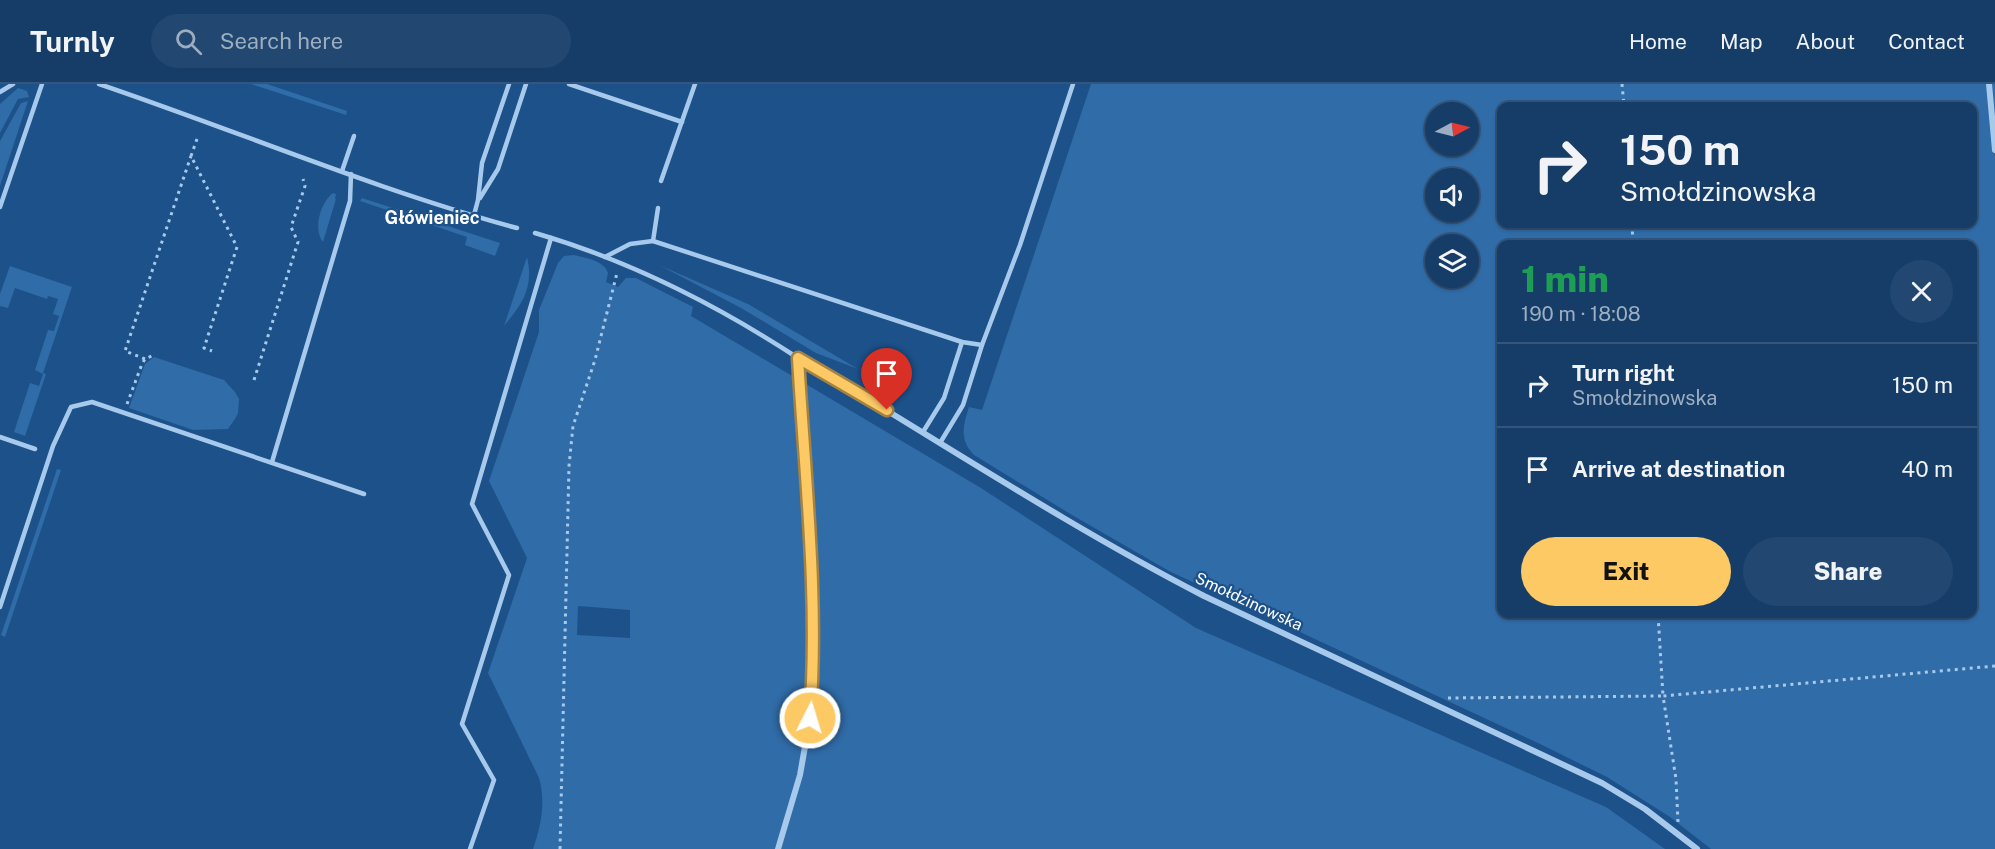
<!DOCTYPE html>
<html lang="en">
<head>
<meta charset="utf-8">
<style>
  body { margin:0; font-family:"Public Sans",sans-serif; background:#224871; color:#f1f3f6; height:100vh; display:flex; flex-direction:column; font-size:22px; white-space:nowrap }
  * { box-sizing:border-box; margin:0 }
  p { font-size:20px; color:#9daec0 }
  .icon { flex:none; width:33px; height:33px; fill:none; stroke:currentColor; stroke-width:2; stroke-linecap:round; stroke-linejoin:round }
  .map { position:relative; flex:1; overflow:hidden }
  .sheet { position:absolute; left:1497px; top:156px; width:480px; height:378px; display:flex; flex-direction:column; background:#153d68; border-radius:12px; box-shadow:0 2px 4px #0004,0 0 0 2px #34567c }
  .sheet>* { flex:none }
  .hud { position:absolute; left:1497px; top:18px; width:480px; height:126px; border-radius:12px; box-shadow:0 2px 4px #0004,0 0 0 2px #34567c; background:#153d68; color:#f1f3f6; overflow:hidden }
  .needle { width:39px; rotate:83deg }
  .buttons { position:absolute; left:1425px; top:18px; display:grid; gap:12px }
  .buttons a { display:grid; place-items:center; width:54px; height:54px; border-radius:50%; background:#153d68; box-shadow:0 2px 4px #0004,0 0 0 2px #34567c; font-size:30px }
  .pin { position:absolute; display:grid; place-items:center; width:51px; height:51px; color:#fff; margin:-62px -26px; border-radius:50% 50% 50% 0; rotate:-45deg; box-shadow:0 0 6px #0007 }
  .pin .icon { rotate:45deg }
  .me { position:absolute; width:66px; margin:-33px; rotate:5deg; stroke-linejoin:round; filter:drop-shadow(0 0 4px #0008) }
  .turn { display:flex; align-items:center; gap:21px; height:126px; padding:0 24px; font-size:27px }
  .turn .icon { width:78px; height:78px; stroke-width:2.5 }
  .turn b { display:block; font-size:42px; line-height:51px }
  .round { display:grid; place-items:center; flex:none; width:63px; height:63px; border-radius:32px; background:#224871 }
  .overview { display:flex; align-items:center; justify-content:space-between; height:102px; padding:0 24px }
  h1 { font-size:36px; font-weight:800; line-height:45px; color:#1e9e55 }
  .button { display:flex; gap:12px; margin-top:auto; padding:12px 24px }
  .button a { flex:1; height:69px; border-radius:36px; background:#fcc965; color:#111; font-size:24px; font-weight:800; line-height:69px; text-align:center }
  .button a+a { background:#224871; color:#f1f3f6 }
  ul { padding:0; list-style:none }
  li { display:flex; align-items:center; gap:18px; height:84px; padding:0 24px; border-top:2px solid #34567c }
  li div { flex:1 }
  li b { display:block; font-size:22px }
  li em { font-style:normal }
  header { display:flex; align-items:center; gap:36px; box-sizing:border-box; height:84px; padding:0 30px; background:#153d68; border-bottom:2px solid #34567c }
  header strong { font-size:28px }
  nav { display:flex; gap:33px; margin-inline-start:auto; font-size:21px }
  .search { width:420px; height:54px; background:#224871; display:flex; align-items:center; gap:15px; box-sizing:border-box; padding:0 21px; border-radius:33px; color:#9daec0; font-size:22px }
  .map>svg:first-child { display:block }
  .green { fill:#306ca8; fill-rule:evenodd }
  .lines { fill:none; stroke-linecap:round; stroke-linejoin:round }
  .path { stroke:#a7caec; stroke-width:3; stroke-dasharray:3 4.5; stroke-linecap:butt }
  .lane { stroke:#a7caec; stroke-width:4.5 }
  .street { stroke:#a7caec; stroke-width:6 }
  .route-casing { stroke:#a48342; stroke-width:15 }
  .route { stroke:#fcc965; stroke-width:10 }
  .labels { text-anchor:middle; stroke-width:4.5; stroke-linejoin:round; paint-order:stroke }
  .street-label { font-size:16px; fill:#fff; stroke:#1c518a }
  .neighbourhood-label { font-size:18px; font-weight:bold; fill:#fff; stroke:#1c518a }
</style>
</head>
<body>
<header>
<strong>Turnly</strong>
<div class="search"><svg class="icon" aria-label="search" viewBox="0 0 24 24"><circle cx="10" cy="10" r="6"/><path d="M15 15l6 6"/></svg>Search here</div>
<nav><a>Home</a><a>Map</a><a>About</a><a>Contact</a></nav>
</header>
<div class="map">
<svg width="1995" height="765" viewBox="0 0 1995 765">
  <rect width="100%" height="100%" fill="#1c518a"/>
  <g class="green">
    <path d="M251,0H267L347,27L346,31Z"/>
    <path d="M1091,0H1995V765H1711L1670,733L1607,693L1540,660L1169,487L1072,431L974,371C959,356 963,341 969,323L982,326ZM1502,22H1972V140H1502ZM1436,28H1468V62H1436ZM1436,94H1468V128H1436ZM1436,160H1468V194H1436ZM1502,160H1972V530H1502Z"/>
    <path d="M18,4L27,7L29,13L18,15L0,49V20Z"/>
    <path d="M28,17L0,102V57L21,19Z"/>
    <path d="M333,109L336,110L335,115H336L323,158C313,145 320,119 333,109Z"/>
    <path d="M362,114L500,159L495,172L465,161L467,153L360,117Z"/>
    <path d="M574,171C585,174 604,176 608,189L606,198L618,203L626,194H636L693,223L691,232L981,404L1196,544L1606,723L1665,765H533C541,742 546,718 539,694L488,589L527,474L489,397L539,248V226L558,179L564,172ZM578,522L630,526V554L577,551Z"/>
    <path d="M527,173C534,203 523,219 504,242Z"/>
    <path d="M659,181L748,220L858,285L816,269L741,224Z"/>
    <path d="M10,182L72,203L43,289L46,290L25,352L14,348L30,299L39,302L43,290L35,286L48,246L54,247L59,232L53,230L58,215L48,212L47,215L15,204L8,224L0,222V210Z"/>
    <path d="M154,273L224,296L235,308L239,315L238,329L235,335L228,345L193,346L129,324L145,280Z"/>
    <path d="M57,385L61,386L5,553L1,551Z"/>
  </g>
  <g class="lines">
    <g class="path">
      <path d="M1622,0L1624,22"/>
      <path d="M197,55L191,72L237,163L204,264L212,267"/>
      <path d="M1632,140L1633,160"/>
      <path d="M145,275L125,267L191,72"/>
      <path d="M254,296L298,158L291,143L305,102L303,95"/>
      <path d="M127,320L142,280L145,275L154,271"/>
      <path d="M1448,614L1663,612L1658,530"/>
      <path d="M1678,738L1676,695L1663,612L1995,582"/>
      <path d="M560,765L569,382L573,342L595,276L617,189"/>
    </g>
    <g class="lane">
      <path d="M99,0C238,47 376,106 517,144"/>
      <path d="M569,0L682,38"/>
      <path d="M0,8L13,0"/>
      <path d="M342,87L354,52"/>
      <path d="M661,97L695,0"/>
      <path d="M480,114L498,85L526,0"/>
      <path d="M0,123L42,0"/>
      <path d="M658,124L653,157L962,258L982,261"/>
      <path d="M474,131L478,116L482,79L509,0"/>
      <path d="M535,149C628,176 717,221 798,274"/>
      <path d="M605,173L630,160L653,157"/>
      <path d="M923,348L944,314L962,258"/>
      <path d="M0,353L35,365"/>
      <path d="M940,359L963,321L982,261L1020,161L1073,0"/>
      <path d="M272,378L350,117L351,90"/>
      <path d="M0,523L53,362L71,323L92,318L364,410"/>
      <path d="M470,765L494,696L462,640L509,491L472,420L551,154"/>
    </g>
    <g class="street">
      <path d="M1989,0L1995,66"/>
      <path d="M778,765L800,691L810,634L813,571L810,470L798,274L815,283C944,360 1070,443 1204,512L1602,699L1645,725L1697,765"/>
    </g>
  </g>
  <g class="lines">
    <g class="route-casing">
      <path id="route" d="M810,634C819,515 805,393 798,274L887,326"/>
    </g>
    <use href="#route" class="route"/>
  </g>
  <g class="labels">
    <g class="street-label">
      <text transform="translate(1249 517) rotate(25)" y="6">Smołdzinowska</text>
    </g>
    <g class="neighbourhood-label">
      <text x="432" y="140">Główieniec</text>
    </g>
  </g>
</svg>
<div class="buttons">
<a><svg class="needle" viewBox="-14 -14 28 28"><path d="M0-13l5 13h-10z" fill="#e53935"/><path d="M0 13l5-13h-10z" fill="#9daec0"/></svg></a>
<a><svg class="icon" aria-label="sound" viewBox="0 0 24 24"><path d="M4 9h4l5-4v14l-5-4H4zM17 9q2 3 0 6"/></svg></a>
<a><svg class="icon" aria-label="layers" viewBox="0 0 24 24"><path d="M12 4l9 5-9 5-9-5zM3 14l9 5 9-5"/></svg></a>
</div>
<div class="pin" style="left:887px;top:326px;background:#d93025"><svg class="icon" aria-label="arrive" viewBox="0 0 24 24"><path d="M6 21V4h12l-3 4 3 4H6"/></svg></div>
<svg class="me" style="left:810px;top:634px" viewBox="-20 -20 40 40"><circle r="17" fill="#fcc965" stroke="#fff" stroke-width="3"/><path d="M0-11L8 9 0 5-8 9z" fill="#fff"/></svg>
<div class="hud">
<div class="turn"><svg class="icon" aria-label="right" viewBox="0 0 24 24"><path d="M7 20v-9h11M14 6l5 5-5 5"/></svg><div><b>150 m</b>Smołdzinowska</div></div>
</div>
<section class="sheet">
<div class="overview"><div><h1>1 min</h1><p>190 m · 18:08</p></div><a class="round"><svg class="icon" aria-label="close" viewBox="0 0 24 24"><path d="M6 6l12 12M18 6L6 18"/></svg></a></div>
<ul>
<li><svg class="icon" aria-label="right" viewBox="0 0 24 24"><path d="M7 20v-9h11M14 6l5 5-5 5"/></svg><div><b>Turn right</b><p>Smołdzinowska</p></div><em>150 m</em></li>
<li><svg class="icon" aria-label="arrive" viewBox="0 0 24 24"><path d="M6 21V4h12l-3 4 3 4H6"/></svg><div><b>Arrive at destination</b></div><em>40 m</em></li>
</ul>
<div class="button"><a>Exit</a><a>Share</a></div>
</section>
</div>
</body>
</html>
